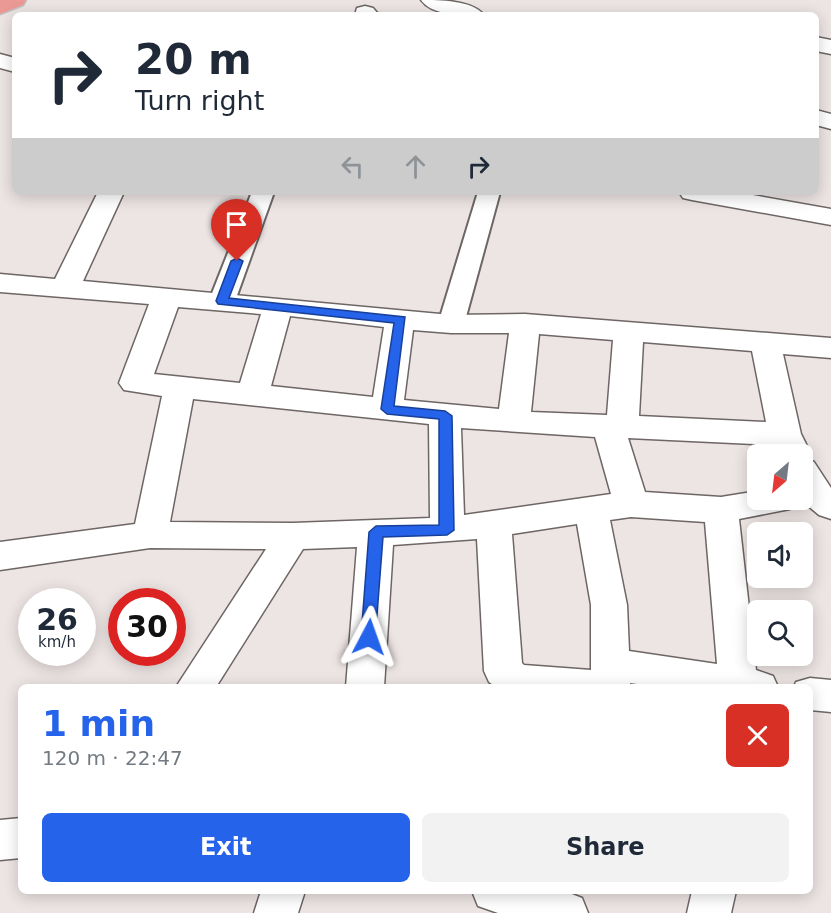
<!DOCTYPE html>
<html lang="en">
<head>
<meta charset="utf-8">
<style>
  body { margin:0; font-family:"DejaVu Sans",sans-serif; background:#f2f2f3; color:#1f2937; height:100vh; display:flex; flex-direction:column; font-size:22px; white-space:nowrap }
  * { box-sizing:border-box; margin:0 }
  p { font-size:20px; color:#747a83 }
  .icon { flex:none; width:33px; height:33px; fill:none; stroke:currentColor; stroke-width:2; stroke-linecap:round; stroke-linejoin:round }
  .map { position:relative; flex:1; overflow:hidden }
  .details { position:absolute; left:18px; top:684px; width:795px; height:210px; display:flex; flex-direction:column; background:#fff; border-radius:9px; box-shadow:0 3px 15px #0003 }
  .details>* { flex:none }
  .hud { position:absolute; left:12px; top:12px; width:807px; height:183px; border-radius:9px; box-shadow:0 3px 15px #0003; background:#fff; color:#1f2937; overflow:hidden }
  .needle { width:39px; rotate:208deg }
  .buttons { position:absolute; left:747px; top:444px; display:grid; gap:12px }
  .buttons a { display:grid; place-items:center; width:66px; height:66px; border-radius:9px; background:#fff; box-shadow:0 3px 15px #0003; font-size:30px }
  .speed { position:absolute; left:18px; top:588px; display:flex; gap:12px; font-size:30px; font-weight:700; text-align:center }
  .speed>* { display:grid; place-content:center; width:78px; height:78px; border-radius:50%; background:#fff; box-shadow:0 3px 15px #0003; line-height:1 }
  .speed small { font-size:15px; font-weight:400 }
  .speed .limit { border:9px solid #d22; background:#fff; color:#111 }
  .pin { position:absolute; display:grid; place-items:center; width:51px; height:51px; color:#fff; margin:-62px -26px; border-radius:50% 50% 50% 0; rotate:-45deg; box-shadow:0 0 6px #0007 }
  .pin .icon { rotate:45deg }
  .me { position:absolute; width:66px; margin:-33px; rotate:4deg; stroke-linejoin:round; filter:drop-shadow(0 0 4px #0008) }
  .turn { display:flex; align-items:center; gap:21px; height:126px; padding:0 24px; font-size:27px }
  .turn .icon { width:78px; height:78px; stroke-width:2.5 }
  .turn b { display:block; font-size:42px; line-height:51px }
  .lanes { display:flex; align-items:center; height:57px; padding:0 24px; background:#0003; justify-content:center; gap:30px; direction:ltr }
  .lanes .off { opacity:.35 }
  .round { display:grid; place-items:center; flex:none; width:63px; height:63px; border-radius:9px; background:#f2f2f3 }
  .summary { display:flex; align-items:center; justify-content:space-between; height:102px; padding:0 24px }
  h1 { font-size:36px; font-weight:600; line-height:45px; color:#2563eb }
  .action { display:flex; gap:12px; margin-top:auto; padding:12px 24px }
  .action a { flex:1; height:69px; border-radius:9px; background:#2563eb; color:#fff; font-size:24px; font-weight:600; line-height:69px; text-align:center }
  .action a+a { background:#f2f2f3; color:#1f2937 }
  .map>svg:first-child { display:block }
  .lines { fill:none; stroke-linecap:round; stroke-linejoin:round }
  .service-casing { stroke:#6d6665; stroke-width:4 }
  .minor-casing { stroke:#6d6665; stroke-width:3 }
  .tertiary-casing { stroke:#6d6665; stroke-width:3 }
  .primary-casing { stroke:#c3c2c2; stroke-width:3 }
  .service { fill:#fff; fill-rule:evenodd }
  .minor { fill:#fff; fill-rule:evenodd }
  .tertiary { fill:#fff; fill-rule:evenodd }
  .primary { fill:#eb9995; fill-rule:evenodd }
  .route { fill:#2563eb; stroke:#184099; stroke-width:1.5 }
</style>
</head>
<body>
<div class="map">
<svg width="831" height="913" viewBox="0 0 831 913">
  <rect width="100%" height="100%" fill="#ede5e4"/>
  <g class="lines">
    <g class="service-casing">
      <g id="service">
        <path d="M252,192H274L235,301L231,307L222,309L213,307L209,301Z"/>
        <path d="M478,192H500L464,324L460,330L451,332L442,330L438,324Z"/>
      </g>
    </g>
    <g class="minor-casing">
      <g id="minor">
        <path d="M421,0C440,0 472,0 484,15C465,15 433,17 421,0Z"/>
        <path d="M365,6L373,8L379,15H355L357,8Z"/>
        <path d="M816,37L831,40V54L816,51Z"/>
        <path d="M816,110L831,114V129L816,125Z"/>
        <path d="M98,192H124L83,281L451,315L525,314L831,338V358L783,354L801,434L810,452L806,459L814,462L831,488V519L819,515L801,500L802,454H779L774,445L628,438L645,492L721,497L758,491V500H795L790,509L739,519L756,670L773,676L778,687H658L630,683V687H496L489,682L484,671L477,539L393,545L384,687H346L357,547L303,549L216,687H176L266,549L150,548L0,570V542L135,524L162,396L124,390L119,383L149,304L0,292V274L55,279ZM178,307L261,314L240,383L154,374ZM290,316L384,327L373,397L271,386ZM413,330L451,333H509L499,409L404,400ZM539,334L613,340L607,415L531,412ZM643,342L752,351L766,422L639,416ZM193,399L429,424L430,518L293,523L170,522ZM461,428L595,437L611,494L464,515ZM631,517L705,522L717,664L629,651L627,605L610,520ZM577,524L591,605V670L524,665L522,663L512,534Z"/>
        <path d="M810,678L831,680V712L810,710V687H794L796,682Z"/>
        <path d="M21,818V858L0,860V820Z"/>
        <path d="M261,891H305L298,913H254Z"/>
        <path d="M472,891H564L582,898L588,913H498L478,906Z"/>
        <path d="M692,891H736L731,913H687Z"/>
      </g>
    </g>
    <g class="tertiary-casing">
      <g id="tertiary">
        <path d="M0,54L15,58V72L0,68Z"/>
        <path d="M679,192H736L831,209V225L692,200L683,198Z"/>
      </g>
    </g>
    <g class="primary-casing">
      <path id="primary" d="M0,0H26L23,5L0,14Z"/>
    </g>
    <use href="#service" class="service"/>
    <use href="#minor" class="minor"/>
    <use href="#tertiary" class="tertiary"/>
    <use href="#primary" class="primary"/>
  </g>
  <path class="route" d="M237,258L243,261L229,298L405,317L394,406L445,411L452,416L454,530L447,535L383,537L375,641H364L361,637L369,532L376,526L439,525V419L387,414L381,409L394,323L218,304L216,301L231,261Z"/>
</svg>
<div class="buttons">
<a><svg class="needle" viewBox="-14 -14 28 28"><path d="M0-13l5 13h-10z" fill="#e53935"/><path d="M0 13l5-13h-10z" fill="#747a83"/></svg></a>
<a><svg class="icon" aria-label="sound" viewBox="0 0 24 24"><path d="M4 9h4l5-4v14l-5-4H4zM17 9q2 3 0 6"/></svg></a>
<a><svg class="icon" aria-label="search" viewBox="0 0 24 24"><circle cx="10" cy="10" r="6"/><path d="M15 15l6 6"/></svg></a>
</div>
<div class="speed"><div>26<small>km/h</small></div><div class="limit">30</div></div>
<div class="pin" style="left:237px;top:261px;background:#d93025"><svg class="icon" aria-label="arrive" viewBox="0 0 24 24"><path d="M6 21V4h12l-3 4 3 4H6"/></svg></div>
<svg class="me" style="left:369px;top:637px" viewBox="-20 -20 40 40"><path d="M0-17L14 15 0 8-14 15z" fill="#2563eb" stroke="#fff" stroke-width="4"/></svg>
<div class="hud">
<div class="turn"><svg class="icon" aria-label="right" viewBox="0 0 24 24"><path d="M7 20v-9h11M14 6l5 5-5 5"/></svg><div><b>20 m</b>Turn right</div></div>
<div class="lanes"><svg class="icon off" aria-label="left" viewBox="0 0 24 24"><path d="M17 20v-9H6M10 6l-5 5 5 5"/></svg><svg class="icon off" aria-label="ahead" viewBox="0 0 24 24"><path d="M12 20V5M6 11l6-6 6 6"/></svg><svg class="icon" aria-label="right" viewBox="0 0 24 24"><path d="M7 20v-9h11M14 6l5 5-5 5"/></svg></div>
</div>
<section class="details">
<div class="summary"><div><h1>1 min</h1><p>120 m · 22:47</p></div><a class="round" style="background:#d93025;color:#fff"><svg class="icon" aria-label="close" viewBox="0 0 24 24"><path d="M6 6l12 12M18 6L6 18"/></svg></a></div>
<div class="action"><a>Exit</a><a>Share</a></div>
</section>
</div>
</body>
</html>
